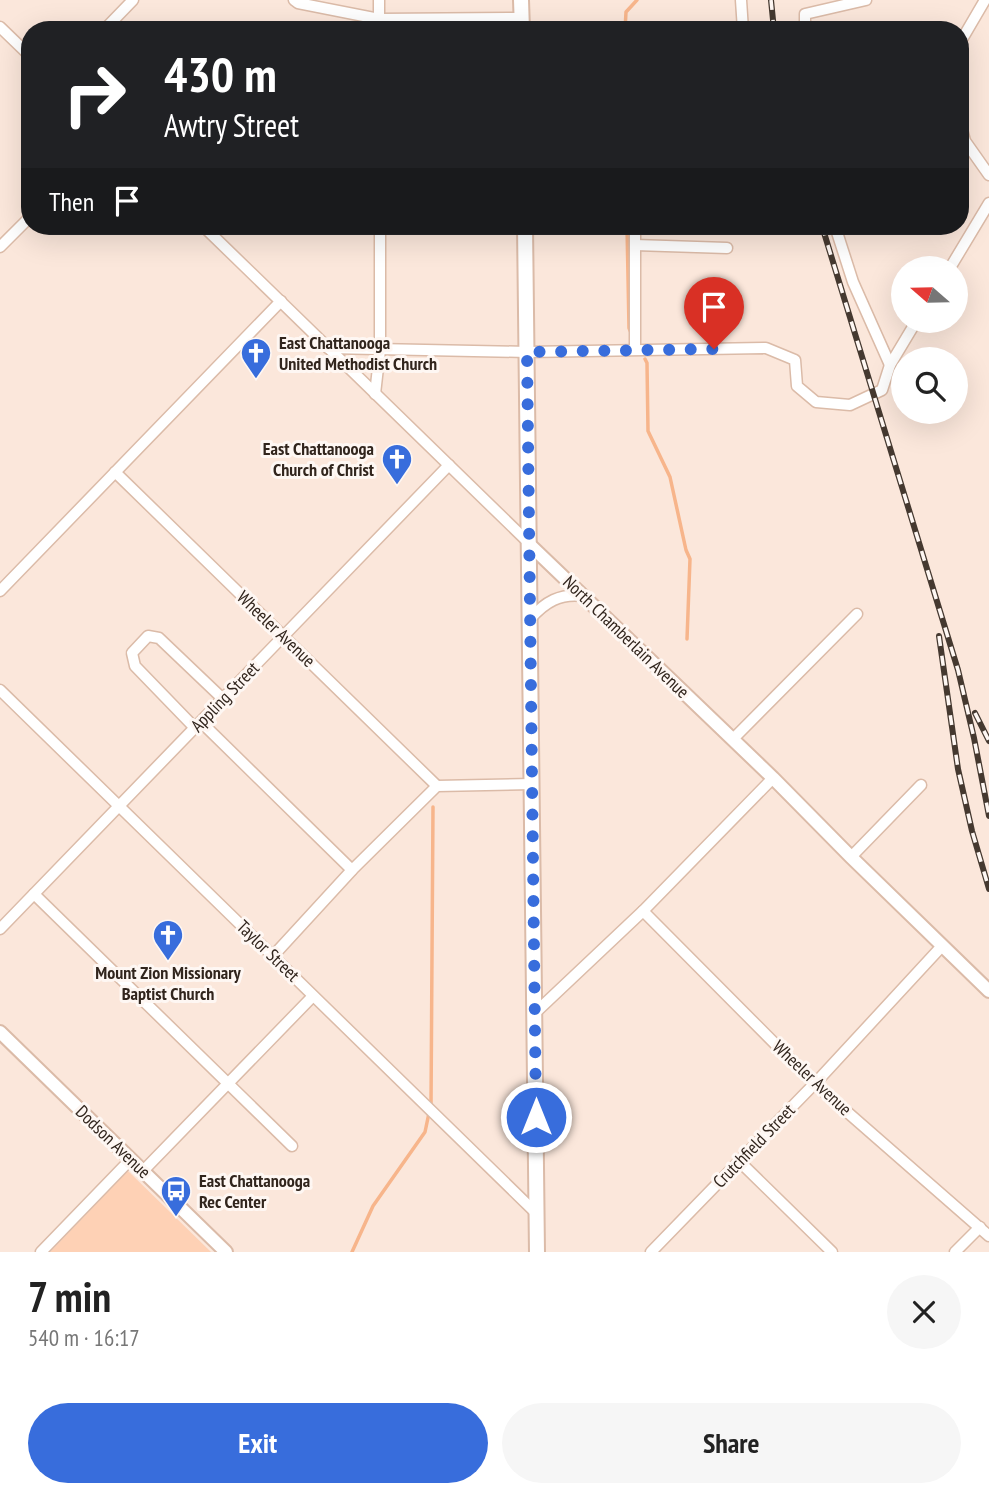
<!DOCTYPE html>
<html lang="en">
<head>
<meta charset="utf-8">
<style>
  body { margin:0; font-family:"PT Sans Narrow",sans-serif; background:#f6f6f6; color:#222; height:100vh; display:flex; flex-direction:column; font-size:26px; white-space:nowrap }
  * { box-sizing:border-box; margin:0 }
  p { font-size:23px; color:#767676 }
  .icon { flex:none; width:38px; height:38px; fill:none; stroke:currentColor; stroke-width:2; stroke-linecap:round; stroke-linejoin:round }
  .map { position:relative; height:1252px; overflow:hidden }
  .side { display:flex; flex-direction:column; background:#fff; flex:1 }
  .side>* { flex:none }
  .hud { position:absolute; left:21px; top:21px; width:948px; height:214px; border-radius:28px; box-shadow:0 7px 28px #0002; background:#202124; color:#fff; overflow:hidden }
  .needle { width:46px; rotate:290deg }
  .buttons { position:absolute; left:891px; top:256px; display:grid; gap:14px }
  .buttons a { display:grid; place-items:center; width:77px; height:77px; border-radius:50%; background:#fff; box-shadow:0 7px 28px #0002; font-size:35px }
  .pin { position:absolute; display:grid; place-items:center; width:60px; height:60px; color:#fff; margin:-72px -30px; border-radius:50% 50% 50% 0; rotate:-45deg; box-shadow:0 0 7px #0007 }
  .pin .icon { rotate:45deg }
  .me { position:absolute; width:77px; margin:-38px; rotate:0deg; stroke-linejoin:round; filter:drop-shadow(0 0 5px #0008) }
  .turn { display:flex; align-items:center; gap:24px; height:147px; padding:0 28px; font-size:32px }
  .turn .icon { width:91px; height:91px; stroke-width:2.5 }
  .turn b { display:block; font-size:49px; line-height:60px }
  .then { display:flex; align-items:center; height:66px; padding:0 28px; background:#0003; gap:14px; font-size:26px }
  .round { display:grid; place-items:center; flex:none; width:74px; height:74px; border-radius:37px; background:#f6f6f6 }
  .headline { display:flex; align-items:center; justify-content:space-between; height:119px; padding:0 28px }
  h1 { font-size:42px; font-weight:700; line-height:52px }
  .cta { display:flex; gap:14px; margin-top:auto; padding:14px 28px }
  .cta a { flex:1; height:80px; border-radius:42px; background:#386ddc; color:#fff; font-size:28px; font-weight:700; line-height:80px; text-align:center }
  .cta a+a { background:#f6f6f6; color:#222 }
  .map>svg:first-child { display:block }
  .green { fill:#fed1b5 }
  .lines { fill:none; stroke-linecap:round; stroke-linejoin:round }
  .stream { stroke:#f7b58b; stroke-width:3.5 }
  .minor-casing { stroke:#dbbba8; stroke-width:13 }
  .tertiary-casing { stroke:#dbbba8; stroke-width:16 }
  .secondary-casing { stroke:#dbbba8; stroke-width:18 }
  .minor { stroke:#fff; stroke-width:10 }
  .tertiary { stroke:#fff; stroke-width:12 }
  .secondary { stroke:#fff; stroke-width:14 }
  .rail-casing { stroke:#453930; stroke-width:6 }
  .rail { stroke:#fef7f3; stroke-width:3.5; stroke-dasharray:10; stroke-linecap:butt }
  .route { stroke:#386ddc; stroke-width:12; stroke-dasharray:0 21.6 }
  .labels { text-anchor:middle; stroke-width:6; stroke-linejoin:round; paint-order:stroke }
  .poi-label { font-size:18px; font-weight:bold; fill:#31251d; stroke:#fef7f3; text-anchor:start }
  .street-label { font-size:18px; fill:#31251d; stroke:#fef7f3 }
</style>
</head>
<body>
<div class="map">
<svg width="989" height="1252" viewBox="0 0 989 1252">
  <rect width="100%" height="100%" fill="#fbe7db"/>
  <path class="green" d="M128,1171L211,1252H50Z"/>
  <g class="lines">
    <g class="stream">
      <path d="M625,30L626,12L637,0"/>
      <path d="M627,226L629,328L632,335"/>
      <path d="M645,359L647,363L648,431L670,477L686,550L690,559L687,639"/>
      <path d="M431,1106L433,807"/>
      <path d="M352,1252L373,1206L425,1132L429,1113"/>
    </g>
    <g class="minor-casing">
      <g id="minor">
        <path d="M294,0L298,3L379,19L521,18"/>
        <path d="M379,0V30"/>
        <path d="M741,0L743,30"/>
        <path d="M0,27L30,56"/>
        <path d="M104,30L133,0"/>
        <path d="M805,30V14L866,0"/>
        <path d="M961,41L985,0"/>
        <path d="M961,126L965,141L989,175"/>
        <path d="M203,226L530,544"/>
        <path d="M835,226L853,282L890,365"/>
        <path d="M635,245L727,248"/>
        <path d="M0,247L30,217"/>
        <path d="M950,268L989,203"/>
        <path d="M328,348L527,352L766,348L795,360L797,386L816,402L850,405L882,390L890,365L917,320"/>
        <path d="M635,349V226"/>
        <path d="M375,394L380,350V226"/>
        <path d="M115,472L437,786"/>
        <path d="M0,591L281,301"/>
        <path d="M530,619C545,602 560,593 583,596"/>
        <path d="M0,690L535,1212"/>
        <path d="M201,722L352,870"/>
        <path d="M195,728L135,666L132,653L148,636L159,638L223,699"/>
        <path d="M733,739L857,614"/>
        <path d="M851,857L921,785"/>
        <path d="M34,894L292,1146"/>
        <path d="M643,911L814,1083L989,1236"/>
        <path d="M0,929L449,465"/>
        <path d="M273,956L352,870L437,786L532,784"/>
        <path d="M536,1012L643,911L773,778"/>
        <path d="M739,1161L832,1252"/>
        <path d="M143,1171L313,996"/>
        <path d="M41,1252L131,1159"/>
        <path d="M651,1252L821,1077L942,946"/>
        <path d="M955,1252L980,1227"/>
      </g>
    </g>
    <g class="tertiary-casing">
      <g id="tertiary">
        <path d="M530,545L773,778L851,857L989,991"/>
        <path d="M0,1032L226,1252"/>
      </g>
    </g>
    <g class="secondary-casing">
      <g id="secondary">
        <path d="M521,0L522,30"/>
        <path d="M525,226L537,1252"/>
      </g>
    </g>
    <use href="#minor" class="minor"/>
    <use href="#tertiary" class="tertiary"/>
    <use href="#secondary" class="secondary"/>
    <g class="rail-casing">
      <g id="rail">
        <path d="M771,0L774,30"/>
        <path d="M822,226L958,670L974,738L989,816"/>
        <path d="M939,636L958,769L972,831L989,889"/>
        <path d="M975,713L989,741"/>
      </g>
    </g>
    <use href="#rail" class="rail"/>
  </g>
  <g class="lines">
    <path class="route" d="M536,1117L527,352L714,349"/>
  </g>
  <defs>
    <g id="church-pin" transform="scale(1.575)"><path d="M0 17L-7.5 6A9.5 9.5 0 1 1 7.5 6Z" fill="#386ddc" stroke="#fef7f3"/><path d="M-1.2-6h2.4v3.5h3.3v2.4h-3.3V6h-2.4V-.1h-3.3v-2.4h3.3Z" fill="#fff"/></g>
    <g id="bus-pin" transform="scale(1.575)"><path d="M0 17L-7.5 6A9.5 9.5 0 1 1 7.5 6Z" fill="#386ddc" stroke="#fef7f3"/><path d="M-5-6H5V4H4V6H2V4H-2V6H-4V4H-5ZM-3.5-4V0h7V-4ZM-3.5 1.2v1.5H-2V1.2ZM2 1.2v1.5H3.5V1.2Z" fill="#fff"/></g>
  </defs>
  <g fill-rule="evenodd">
    <use href="#church-pin" x="256" y="353"/>
    <use href="#church-pin" x="397" y="459"/>
    <use href="#church-pin" x="168" y="935"/>
    <use href="#bus-pin" x="176" y="1191"/>
  </g>
  <g class="labels">
    <g class="poi-label">
      <text x="279" y="349">East Chattanooga<tspan x="279" dy="21">United Methodist Church</tspan></text>
      <text x="374" y="455" text-anchor="end">East Chattanooga<tspan x="374" dy="21">Church of Christ</tspan></text>
      <text x="168" y="979" text-anchor="middle">Mount Zion Missionary<tspan x="168" dy="21">Baptist Church</tspan></text>
      <text x="199" y="1187">East Chattanooga<tspan x="199" dy="21">Rec Center</tspan></text>
    </g>
    <g class="street-label">
      <text transform="translate(276 629) rotate(44)" y="6">Wheeler Avenue</text>
      <text transform="translate(626 637) rotate(44)" y="6">North Chamberlain Avenue</text>
      <text transform="translate(225 697) rotate(-46)" y="6">Appling Street</text>
      <text transform="translate(268 951) rotate(44)" y="6">Taylor Street</text>
      <text transform="translate(812 1078) rotate(43)" y="6">Wheeler Avenue</text>
      <text transform="translate(113 1142) rotate(44)" y="6">Dodson Avenue</text>
      <text transform="translate(754 1146) rotate(-46)" y="6">Crutchfield Street</text>
    </g>
  </g>
</svg>
<div class="buttons">
<a><svg class="needle" viewBox="-14 -14 28 28"><path d="M0-13l5 13h-10z" fill="#e53935"/><path d="M0 13l5-13h-10z" fill="#767676"/></svg></a>
<a><svg class="icon" aria-label="search" viewBox="0 0 24 24"><circle cx="10" cy="10" r="6"/><path d="M15 15l6 6"/></svg></a>
</div>
<div class="pin" style="left:714px;top:349px;background:#d93025"><svg class="icon" aria-label="arrive" viewBox="0 0 24 24"><path d="M6 21V4h12l-3 4 3 4H6"/></svg></div>
<svg class="me" style="left:536px;top:1117px" viewBox="-20 -20 40 40"><circle r="17" fill="#386ddc" stroke="#fff" stroke-width="3"/><path d="M0-11L8 9 0 5-8 9z" fill="#fff"/></svg>
<div class="hud">
<div class="turn"><svg class="icon" aria-label="right" viewBox="0 0 24 24"><path d="M7 20v-9h11M14 6l5 5-5 5"/></svg><div><b>430 m</b>Awtry Street</div></div>
<div class="then">Then<svg class="icon" aria-label="arrive" viewBox="0 0 24 24"><path d="M6 21V4h12l-3 4 3 4H6"/></svg></div>
</div>
</div>
<section class="side">
<div class="headline"><div><h1>7 min</h1><p>540 m · 16:17</p></div><a class="round"><svg class="icon" aria-label="close" viewBox="0 0 24 24"><path d="M6 6l12 12M18 6L6 18"/></svg></a></div>
<div class="cta"><a>Exit</a><a>Share</a></div>
</section>
</body>
</html>
